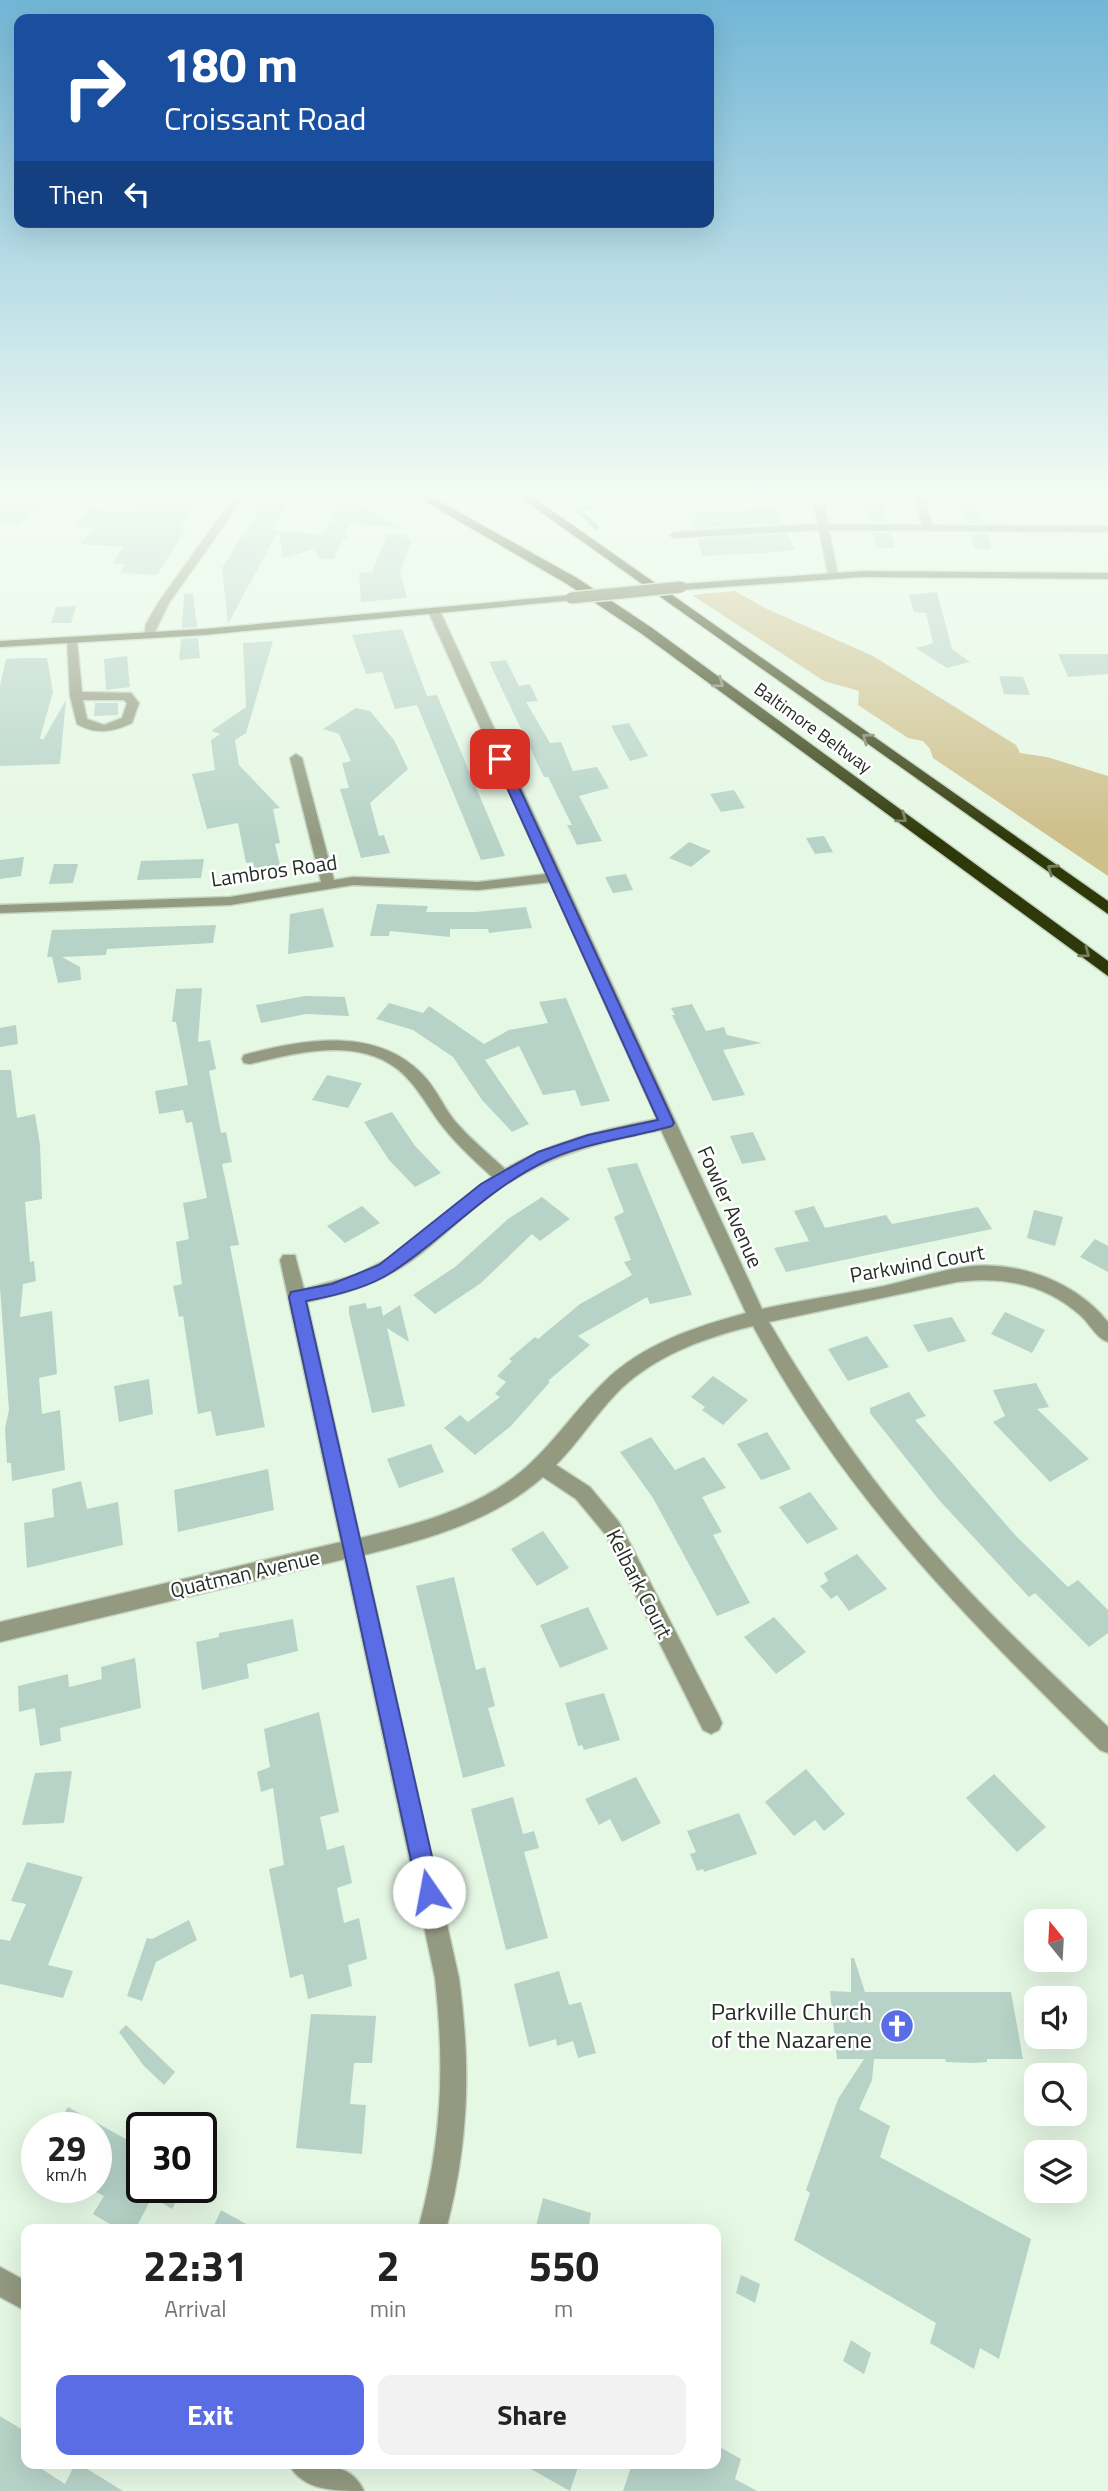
<!DOCTYPE html>
<html lang="en">
<head>
<meta charset="utf-8">
<style>
  body { margin:0; font-family:"Titillium Web",sans-serif; background:#f2f2f2; color:#222; height:100vh; display:flex; flex-direction:column; font-size:26px; white-space:nowrap }
  * { box-sizing:border-box; margin:0 }
  p { font-size:23px; color:#767676 }
  .icon { flex:none; width:38px; height:38px; fill:none; stroke:currentColor; stroke-width:2; stroke-linecap:round; stroke-linejoin:round }
  .map { position:relative; flex:1; overflow:hidden }
  .side { position:absolute; left:21px; top:2224px; width:700px; height:245px; display:flex; flex-direction:column; background:#fff; border-radius:14px; box-shadow:0 7px 28px #0002 }
  .side>* { flex:none }
  .banner { position:absolute; left:14px; top:14px; width:700px; height:214px; border-radius:14px; box-shadow:0 7px 28px #0002; background:#1a4fa0; color:#fff; overflow:hidden }
  .needle { width:46px; rotate:342deg }
  .buttons { position:absolute; left:1024px; top:1909px; display:grid; gap:14px }
  .buttons a { display:grid; place-items:center; width:63px; height:63px; border-radius:14px; background:#fff; box-shadow:0 7px 28px #0002; font-size:35px }
  .speed { position:absolute; left:21px; top:2112px; display:flex; gap:14px; font-size:35px; font-weight:700; text-align:center }
  .speed>* { display:grid; place-content:center; width:91px; height:91px; border-radius:50%; background:#fff; box-shadow:0 7px 28px #0002; line-height:1 }
  .speed small { font-size:18px; font-weight:400 }
  .speed .limit { border:4px solid #111; border-radius:10px; background:#fff; color:#111 }
  .pin { position:absolute; display:grid; place-items:center; width:60px; height:60px; color:#fff; margin:-30px; border-radius:14px; box-shadow:0 4px 10px #0006 }
  .me { position:absolute; width:77px; margin:-38px; rotate:348deg; stroke-linejoin:round; filter:drop-shadow(0 0 5px #0008) }
  .turn { display:flex; align-items:center; gap:24px; height:147px; padding:0 35px; font-size:32px }
  .turn .icon { width:91px; height:91px; stroke-width:2.5 }
  .turn b { display:block; font-size:49px; line-height:60px }
  .then { display:flex; align-items:center; height:66px; padding:0 35px; background:#0003; gap:14px; font-size:26px }
  .eta { display:flex; justify-content:space-evenly; align-items:center; height:119px; text-align:center }
  .eta b { font-size:42px; font-weight:700; line-height:49px }
  .button { display:flex; gap:14px; margin-top:auto; padding:14px 35px }
  .button a { flex:1; height:80px; border-radius:14px; background:#5b6de4; color:#fff; font-size:28px; font-weight:700; line-height:80px; text-align:center }
  .button a+a { background:#f2f2f2; color:#222 }
  .map>svg:first-child { display:block }
  .green { fill:#cebf8b }
  .lines { fill:none; stroke-linecap:round; stroke-linejoin:round }
  .stream { stroke:#62b9ba; stroke-width:4.5 }
  .building { fill:#b7d3c8 }
  .street-casing { stroke:#c3d4c2; stroke-width:3 }
  .secondary-casing { stroke:#c3d4c2; stroke-width:3 }
  .highway-casing { stroke:#c3d4c2; stroke-width:3 }
  .street { fill:#939a80; fill-rule:evenodd }
  .secondary { fill:#67704a; fill-rule:evenodd }
  .highway { fill:#2f3809; fill-rule:evenodd }
  .secondary-bridge-casing { stroke:#c3d4c2; stroke-width:14; stroke-linecap:butt }
  .secondary-bridge { stroke:#67704a; stroke-width:11 }
  .oneway { stroke:#787e5f }
  .route { fill:#5b6de4; stroke:#3b4794; stroke-width:2 }
  .labels { text-anchor:middle; stroke-width:5; stroke-linejoin:round; paint-order:stroke }
  .far-street-label { font-size:18px; fill:#272e27; stroke:#fff }
  .street-label { font-size:21px; fill:#272e27; stroke:#fff }
  .near-poi-label { font-size:24px; fill:#272e27; stroke:#fff; text-anchor:end }
</style>
</head>
<body>
<div class="map">
<svg width="1108" height="2491" viewBox="0 0 1108 2491">
  <rect width="100%" height="100%" fill="#e5f8e4"/>
  <path class="green" d="M735,591L765,608L873,656L1016,745L1020,753L1047,757L1108,776V876L933,758L930,749L923,741L908,738L858,705L859,691L824,681L692,595Z"/>
  <g class="lines">
    <g class="stream">
      <path d="M609,499L628,491"/>
      <path d="M590,507L578,510L596,527"/>
    </g>
  </g>
  <g class="building">
    <path d="M16,491H52L19,526L0,523V499L7,500Z"/>
    <path d="M148,491H204L179,527H187L157,575L120,573L126,564H112L123,547L80,544L94,528L74,526L90,509L133,512Z"/>
    <path d="M350,491H363L357,504L404,528L349,524L344,536L350,537L342,540L334,559L318,558L314,549L283,558L279,531L322,534Z"/>
    <path d="M269,494L293,495L271,530L278,531L228,624L222,568Z"/>
    <path d="M973,495L983,523H966L958,501Z"/>
    <path d="M865,504H882L888,522H870Z"/>
    <path d="M775,508L782,523L693,528L688,513Z"/>
    <path d="M873,533H891L895,548H877Z"/>
    <path d="M387,534L408,535L406,538L412,539L400,571L407,598L361,602L359,573L372,572Z"/>
    <path d="M787,534L795,550L764,553L703,556L697,539Z"/>
    <path d="M970,534H987L992,549H975Z"/>
    <path d="M937,592L952,649L970,662L947,668L916,648L933,643L926,613L914,612L909,595Z"/>
    <path d="M193,593L197,627L182,628L184,594Z"/>
    <path d="M76,606L71,623H51L56,607Z"/>
    <path d="M402,629L427,696L437,695L505,856L481,860L417,705L395,709L382,672L366,674L352,635Z"/>
    <path d="M198,638L200,658L179,660L181,639Z"/>
    <path d="M273,641L246,733L235,740L239,765L280,808L273,809L280,843L275,844L281,869L255,873L253,862L246,863L238,823L207,829L192,774L215,770L211,740L220,734L211,731L246,707L243,643Z"/>
    <path d="M1058,654H1108V674L1068,677Z"/>
    <path d="M127,656L130,687L106,690L104,659Z"/>
    <path d="M24,658H47L53,692L40,738L43,740L66,700L60,764L0,766V686L6,659Z"/>
    <path d="M506,660L519,686L530,684L538,701L526,702L550,743L561,742L573,771L597,767L609,788L579,796L602,841L577,845L567,825H572L548,777H544L489,662Z"/>
    <path d="M999,676L1023,677L1030,695L1004,694Z"/>
    <path d="M95,703H118V715L94,716Z"/>
    <path d="M356,708L370,711L394,740L408,769L370,803L379,836L384,835L390,853L361,858L340,789L349,788L342,763L351,761L339,734L323,729Z"/>
    <path d="M629,723L648,756L630,761L611,726Z"/>
    <path d="M734,790L745,808L721,812L710,794Z"/>
    <path d="M824,836L833,852L815,854L806,838Z"/>
    <path d="M689,842L711,851L691,867L669,858Z"/>
    <path d="M24,857L21,876L0,879V860Z"/>
    <path d="M204,859L201,878L137,880L141,861Z"/>
    <path d="M54,864H78L73,883L49,884Z"/>
    <path d="M626,874L633,890L613,893L605,877Z"/>
    <path d="M377,904L428,906L426,912H476L526,907L532,928L489,933L488,929H450V937L390,931L389,936H370Z"/>
    <path d="M323,908L334,947L288,954L290,914Z"/>
    <path d="M216,925L213,943L107,949L106,955L62,957L80,967L81,980L58,983L52,957H47L52,930Z"/>
    <path d="M202,988L198,1042L210,1040L216,1069L209,1071L221,1133L226,1132L232,1162L222,1164L239,1245L230,1246L265,1427L216,1436L211,1411L198,1414L183,1316L179,1317L173,1286L182,1284L176,1242L189,1239L183,1203L207,1198L192,1122L186,1123L183,1110L159,1114L155,1091L188,1085L176,1022H172L176,989Z"/>
    <path d="M305,996L345,997L349,1016L306,1014L261,1023L256,1005Z"/>
    <path d="M566,998L610,1101L581,1106L575,1090L543,1095L519,1046L485,1060L529,1124L512,1132L482,1100L453,1057L413,1030L376,1019L389,1003L423,1013L429,1006L484,1044L509,1030L548,1023L539,1002Z"/>
    <path d="M692,1004L706,1031L724,1027L727,1035L762,1043L723,1050L745,1095L713,1101L672,1015H675L671,1008Z"/>
    <path d="M16,1025L18,1044L0,1047V1028Z"/>
    <path d="M0,1070H11L17,1118L35,1114L40,1145L42,1199L25,1202L30,1262L34,1261L36,1281L23,1284L20,1317L52,1311L57,1374L39,1378L42,1414L60,1410L65,1470L12,1481L11,1463H7L5,1428L9,1410L0,1288Z"/>
    <path d="M327,1075L362,1083L348,1108L312,1100Z"/>
    <path d="M392,1112L415,1146L441,1173L415,1187L389,1160L364,1122Z"/>
    <path d="M753,1132L766,1160L742,1164L730,1136Z"/>
    <path d="M637,1163L692,1295L650,1304L647,1297L578,1336L590,1345L548,1381L550,1382L511,1426L475,1455L444,1428L460,1415L468,1422L500,1397L495,1394L506,1382L497,1376L512,1361L509,1359L535,1337L538,1339L580,1304L632,1275L624,1262L631,1260L614,1217L624,1212L607,1168Z"/>
    <path d="M542,1197L570,1219L540,1241L532,1234L481,1283L435,1314L413,1295L455,1267L508,1219Z"/>
    <path d="M362,1206L380,1223L345,1243L327,1226Z"/>
    <path d="M814,1206L825,1228L886,1215L892,1224L978,1207L992,1229L786,1272L774,1248L809,1241L794,1211Z"/>
    <path d="M1034,1210L1063,1217L1055,1246L1027,1238Z"/>
    <path d="M1095,1239L1108,1246V1272L1080,1257Z"/>
    <path d="M366,1303L367,1309L381,1306L383,1316L400,1305L409,1342L387,1328L405,1406L372,1413L349,1313V1306Z"/>
    <path d="M1005,1312L1045,1330L1032,1353L991,1334Z"/>
    <path d="M952,1317L966,1341L928,1352L913,1325Z"/>
    <path d="M867,1336L889,1367L848,1381L828,1349Z"/>
    <path d="M713,1376L748,1400L723,1425L702,1410L705,1407L691,1397Z"/>
    <path d="M149,1379L153,1414L119,1422L114,1386Z"/>
    <path d="M1036,1383L1049,1407L1037,1409L1089,1459L1050,1482L993,1422L1005,1416L993,1390Z"/>
    <path d="M909,1392L926,1416L915,1420L1016,1536L1068,1587L1078,1580L1108,1610V1633L1089,1647L1035,1593L1029,1597L939,1500L870,1413V1408Z"/>
    <path d="M767,1432L791,1469L761,1480L737,1444Z"/>
    <path d="M651,1437L675,1470L704,1457L726,1488L702,1497L722,1532L713,1535L750,1603L717,1616L653,1498L620,1452Z"/>
    <path d="M431,1444L444,1472L399,1488L387,1459Z"/>
    <path d="M268,1469L274,1510L178,1532L174,1490Z"/>
    <path d="M81,1481L87,1509L118,1502L123,1545L27,1568L24,1523L54,1517L52,1489Z"/>
    <path d="M810,1492L838,1529L807,1544L779,1507Z"/>
    <path d="M543,1531L569,1568L537,1586L511,1549Z"/>
    <path d="M857,1554L887,1589L849,1611L837,1595L831,1599L820,1586L828,1581L824,1573Z"/>
    <path d="M454,1577L476,1670L485,1667L495,1706L488,1708L505,1766L463,1778L416,1586Z"/>
    <path d="M588,1607L608,1649L560,1668L540,1625Z"/>
    <path d="M774,1617L806,1652L776,1674L744,1637Z"/>
    <path d="M293,1619L298,1651L247,1664L249,1678L202,1690L196,1642L219,1637V1633Z"/>
    <path d="M135,1658L141,1708L60,1728L61,1741L40,1746L35,1708L19,1712L18,1686L68,1674L69,1687L102,1679L101,1667Z"/>
    <path d="M604,1693L620,1740L584,1750L582,1745L578,1746L565,1703Z"/>
    <path d="M319,1712L339,1812L320,1817L327,1850L344,1845L352,1883L337,1888L344,1923L359,1918L367,1959L348,1965L352,1986L308,1999L303,1974L290,1978L269,1869L284,1865L273,1788L261,1792L257,1772L270,1767L264,1729Z"/>
    <path d="M806,1769L845,1814L824,1831L815,1820L794,1836L765,1802Z"/>
    <path d="M72,1771L64,1823L22,1825L35,1773Z"/>
    <path d="M994,1774L1046,1827L1017,1852L966,1798Z"/>
    <path d="M636,1777L661,1823L622,1842L610,1819L599,1825L585,1799Z"/>
    <path d="M513,1797L523,1834L534,1831L539,1848L524,1852L548,1938L506,1950L471,1809Z"/>
    <path d="M739,1813L757,1854L704,1872L703,1869L697,1871L690,1854L696,1852L687,1831Z"/>
    <path d="M27,1862L83,1877L48,1965L73,1971L63,1998L0,1984V1939L10,1941L26,1904L11,1901Z"/>
    <path d="M189,1920L197,1940L156,1962L142,2001L127,1996L147,1938L152,1939Z"/>
    <path d="M851,1958H854L865,1992H1011L1023,2059H987V2062L973,2063L946,2062L945,2059H874L872,2080L859,2109L890,2126L880,2157L1031,2239L999,2359L980,2348L974,2369L930,2343L936,2323L794,2240L810,2193L806,2190L838,2099L864,2059H837L830,1991L851,1992Z"/>
    <path d="M559,1971L569,2005L581,2002L596,2053L578,2058L573,2041L557,2046L556,2039L529,2047L514,1984Z"/>
    <path d="M311,2014L376,2016L372,2063H354L350,2104L366,2105L362,2154L296,2148Z"/>
    <path d="M126,2025L175,2072L164,2085L144,2066L119,2032Z"/>
    <path d="M68,2107L142,2148V2188H184L172,2209L152,2197L135,2230H120L93,2214L104,2196L96,2192V2128H55Z"/>
    <path d="M543,2198L591,2213L588,2230H535Z"/>
    <path d="M221,2210L257,2230H212Z"/>
    <path d="M741,2275L760,2284L755,2303L736,2293Z"/>
    <path d="M851,2340L871,2353L864,2374L843,2361Z"/>
    <path d="M0,2416L26,2432V2464H34L65,2484L75,2464H79L123,2491H0Z"/>
    <path d="M716,2445L741,2459L735,2479L757,2491H623L632,2464H716Z"/>
    <path d="M522,2464H579L570,2491Z"/>
  </g>
  <g class="lines">
    <g class="street-casing">
      <g id="street">
        <path d="M238,491H248L169,603L152,638H144L146,624L158,603Z"/>
        <path d="M920,497L925,500L932,525L1108,526V532L829,530L838,575L833,578L828,575L819,530L674,538L669,535L674,532L818,524L814,506L819,503L824,506L828,524L922,525L915,500Z"/>
        <path d="M434,608L440,611L762,1309C803,1300 843,1294 884,1286C914,1279 943,1269 973,1266C1022,1262 1077,1283 1108,1322V1342C1096,1338 1090,1324 1081,1316C1046,1284 1003,1276 957,1282L769,1322C820,1409 878,1492 946,1566C997,1623 1053,1674 1108,1727V1753L1100,1750C965,1617 843,1495 753,1326C703,1338 651,1357 615,1395C594,1417 578,1443 556,1465L590,1487L619,1522L719,1716L722,1723L719,1730L711,1734L703,1730L605,1534L576,1499L543,1477C493,1521 428,1539 364,1555L459,1978C471,2067 469,2142 446,2230H418C442,2142 445,2068 435,1978L345,1559L0,1642V1622L341,1542L280,1260L283,1255H295L304,1289L356,1275L393,1256L492,1177C475,1161 457,1145 443,1127C427,1107 417,1084 396,1068C355,1037 295,1053 250,1064L244,1063L242,1059L244,1055C303,1039 377,1026 423,1075C436,1088 443,1106 454,1120C469,1138 488,1153 505,1169C551,1142 604,1129 657,1119L550,882L478,890L353,885L230,905L0,913V905L230,897L321,882L290,758L296,754L302,758L334,880L353,877L478,882L546,874L428,611ZM661,1130L746,1313C695,1327 642,1344 604,1382C572,1413 549,1451 513,1478C468,1511 414,1525 360,1538L307,1302C348,1293 386,1281 419,1255C449,1232 474,1204 506,1184C553,1154 607,1140 661,1130Z"/>
        <path d="M67,639L77,641L82,692L131,693L139,703L132,723C113,732 96,735 77,724L70,696ZM83,700H124L127,703L122,718L104,725L87,719Z"/>
        <path d="M0,2267L26,2281V2311L0,2297Z"/>
        <path d="M289,2464C317,2464 351,2461 364,2491C336,2491 302,2491 289,2464Z"/>
      </g>
    </g>
    <g class="secondary-casing">
      <g id="secondary">
        <path d="M863,571L1108,573V579L863,577L681,590L676,587L681,584Z"/>
        <path d="M571,595L577,598L575,600L204,635L0,647V641L204,629Z"/>
      </g>
    </g>
    <g class="highway-casing">
      <g id="highway">
        <path d="M407,491H421L577,578L652,628L1108,961V976L642,634L567,584Z"/>
        <path d="M511,491H524L1108,901V914Z"/>
      </g>
    </g>
    <use href="#street" class="street"/>
    <use href="#secondary" class="secondary"/>
    <use href="#highway" class="highway"/>
    <g class="secondary-bridge-casing">
      <path id="secondary-bridge" d="M571,598L681,587"/>
    </g>
    <use href="#secondary-bridge" class="secondary-bridge"/>
  </g>
  <defs><path id="oneway-chevron" d="M-2-3.5L2.5 0L-2 3.5" fill="none" stroke-width="1.6" stroke-linecap="round" stroke-linejoin="round" transform="scale(1.75)"/></defs>
  <g class="oneway">
    <use href="#oneway-chevron" transform="translate(719 683) rotate(36)"/>
    <use href="#oneway-chevron" transform="translate(867 738) rotate(-144)"/>
    <use href="#oneway-chevron" transform="translate(902 818) rotate(36)"/>
    <use href="#oneway-chevron" transform="translate(1052 869) rotate(-145)"/>
    <use href="#oneway-chevron" transform="translate(1085 953) rotate(37)"/>
  </g>
  <linearGradient id="sky" x2="0" y2="1"><stop stop-color="#72b6d6"/><stop offset="0.59" stop-color="#f3fcf3"/><stop offset="1" stop-color="#f3fcf3" stop-opacity="0"/></linearGradient>
  <rect width="1108" height="839" fill="url(#sky)"/>
  <path class="route" d="M496,757L506,759L674,1123L672,1126C631,1138 587,1142 548,1160C488,1188 446,1237 392,1272C368,1288 334,1296 306,1301L440,1892L437,1900L429,1903L421,1900L418,1892L289,1297L291,1292L332,1284L379,1265L481,1184L538,1152L588,1135L658,1120L494,759Z"/>
  <defs>
    <g id="church-disc" transform="scale(1.75)"><circle r="9.5" fill="#5b6de4" stroke="#fff"/><path d="M-1.2-6h2.4v3.5h3.3v2.4h-3.3V6h-2.4V-.1h-3.3v-2.4h3.3Z" fill="#fff"/></g>
  </defs>
  <g fill-rule="evenodd">
    <use href="#church-disc" x="897" y="2026"/>
  </g>
  <g class="labels">
    <g class="far-street-label">
      <text transform="translate(813 728) rotate(36)" y="6">Baltimore Beltway</text>
    </g>
    <g class="street-label">
      <text transform="translate(274 871) rotate(-8)" y="7">Lambros Road</text>
      <text transform="translate(730 1207) rotate(66)" y="7">Fowler Avenue</text>
      <text transform="translate(917 1264) rotate(-10)" y="7">Parkwind Court</text>
      <text transform="translate(245 1574) rotate(-13)" y="7">Quatman Avenue</text>
      <text transform="translate(639 1584) rotate(63)" y="7">Kelbark Court</text>
    </g>
    <g class="near-poi-label">
      <text x="872" y="2020">Parkville Church<tspan x="872" dy="28">of the Nazarene</tspan></text>
    </g>
  </g>
</svg>
<div class="buttons">
<a><svg class="needle" viewBox="-14 -14 28 28"><path d="M0-13l5 13h-10z" fill="#e53935"/><path d="M0 13l5-13h-10z" fill="#767676"/></svg></a>
<a><svg class="icon" aria-label="sound" viewBox="0 0 24 24"><path d="M4 9h4l5-4v14l-5-4H4zM17 9q2 3 0 6"/></svg></a>
<a><svg class="icon" aria-label="search" viewBox="0 0 24 24"><circle cx="10" cy="10" r="6"/><path d="M15 15l6 6"/></svg></a>
<a><svg class="icon" aria-label="layers" viewBox="0 0 24 24"><path d="M12 4l9 5-9 5-9-5zM3 14l9 5 9-5"/></svg></a>
</div>
<div class="speed"><div>29<small>km/h</small></div><div class="limit">30</div></div>
<div class="pin" style="left:500px;top:759px;background:#d93025"><svg class="icon" aria-label="arrive" viewBox="0 0 24 24"><path d="M6 21V4h12l-3 4 3 4H6"/></svg></div>
<svg class="me" style="left:429px;top:1892px" viewBox="-20 -20 40 40"><circle r="19" fill="#fff"/><path d="M0-13L10 11 0 6-10 11z" fill="#5b6de4"/></svg>
<div class="banner">
<div class="turn"><svg class="icon" aria-label="right" viewBox="0 0 24 24"><path d="M7 20v-9h11M14 6l5 5-5 5"/></svg><div><b>180 m</b>Croissant Road</div></div>
<div class="then">Then<svg class="icon" aria-label="left" viewBox="0 0 24 24"><path d="M17 20v-9H6M10 6l-5 5 5 5"/></svg></div>
</div>
<section class="side">
<div class="eta">
<div><b>22:31</b><p>Arrival</p></div>
<div><b>2</b><p>min</p></div>
<div><b>550</b><p>m</p></div>
</div>
<div class="button"><a>Exit</a><a>Share</a></div>
</section>
</div>
</body>
</html>
